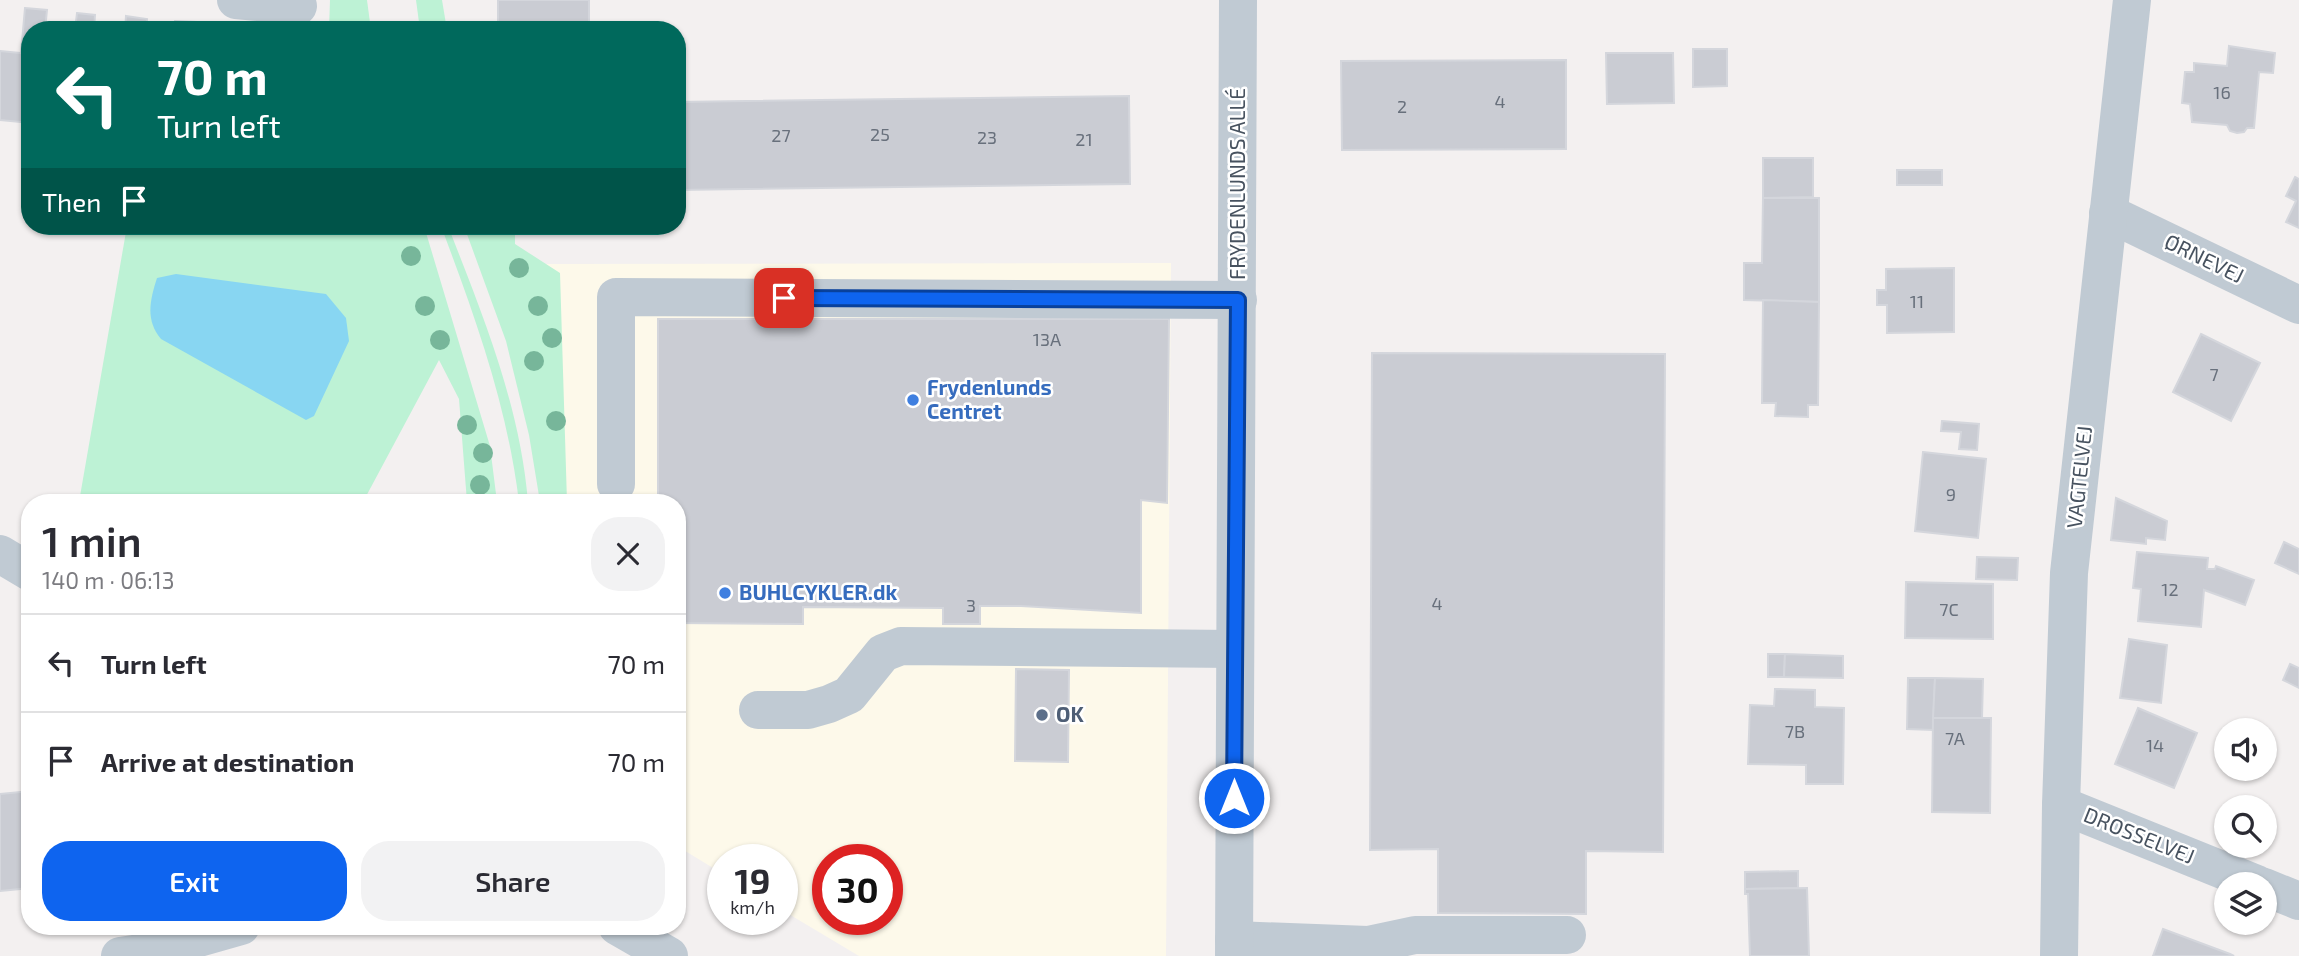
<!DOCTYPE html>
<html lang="en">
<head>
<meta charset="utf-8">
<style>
  body { margin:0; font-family:"Exo 2",sans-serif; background:#f2f2f3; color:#2b2b33; height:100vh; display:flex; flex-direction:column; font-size:26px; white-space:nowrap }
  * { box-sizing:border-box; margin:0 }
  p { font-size:23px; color:#7c7c81 }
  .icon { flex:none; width:38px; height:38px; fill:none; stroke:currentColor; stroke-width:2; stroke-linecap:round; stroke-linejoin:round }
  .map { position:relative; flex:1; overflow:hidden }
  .sheet { position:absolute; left:21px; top:494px; width:665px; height:441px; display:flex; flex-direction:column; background:#fff; border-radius:28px; box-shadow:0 2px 5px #0004 }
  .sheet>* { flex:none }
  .guide { position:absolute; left:21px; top:21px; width:665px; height:214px; border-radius:28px; box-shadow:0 2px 5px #0004; background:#00695c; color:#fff; overflow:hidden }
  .fabs { position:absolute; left:2214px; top:718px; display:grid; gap:14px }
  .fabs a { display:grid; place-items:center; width:63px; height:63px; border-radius:50%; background:#fff; box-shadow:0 2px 5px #0004; font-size:35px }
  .speed { position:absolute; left:707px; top:844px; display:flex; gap:14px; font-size:35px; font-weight:700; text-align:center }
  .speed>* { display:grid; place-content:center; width:91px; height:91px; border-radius:50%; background:#fff; box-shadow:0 2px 5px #0004; line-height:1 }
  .speed small { font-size:18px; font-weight:400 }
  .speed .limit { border:10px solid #d22; background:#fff; color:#111 }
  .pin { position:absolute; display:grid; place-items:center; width:60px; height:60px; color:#fff; margin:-30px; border-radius:14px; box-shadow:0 4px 10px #0006 }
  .me { position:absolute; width:77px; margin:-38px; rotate:0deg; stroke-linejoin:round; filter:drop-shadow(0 0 5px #0008) }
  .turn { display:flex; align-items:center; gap:24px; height:147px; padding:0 21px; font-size:32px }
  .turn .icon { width:91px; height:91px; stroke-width:2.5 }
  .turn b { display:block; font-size:49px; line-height:60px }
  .then { display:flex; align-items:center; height:66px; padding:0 21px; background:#0003; gap:14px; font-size:26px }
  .round { display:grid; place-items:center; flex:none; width:74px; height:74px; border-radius:28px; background:#f2f2f3 }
  .head { display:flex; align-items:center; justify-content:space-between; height:119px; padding:0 21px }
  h1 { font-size:42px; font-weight:600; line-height:52px }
  .action { display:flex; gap:14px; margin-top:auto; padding:14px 21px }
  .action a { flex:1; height:80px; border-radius:28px; background:#0e64ef; color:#fff; font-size:28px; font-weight:600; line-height:80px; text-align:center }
  .action a+a { background:#f2f2f3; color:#2b2b33 }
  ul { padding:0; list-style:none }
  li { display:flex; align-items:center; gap:21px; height:98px; padding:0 21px; border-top:2px solid #e1e1e2 }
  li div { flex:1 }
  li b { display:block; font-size:26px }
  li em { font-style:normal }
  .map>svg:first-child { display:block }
  .commercial { fill:#fdf9ea; fill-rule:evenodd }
  .green { fill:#bdf2d5 }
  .water { fill:#88d6f2 }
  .building { fill:#caccd3; stroke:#d4d6dc; stroke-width:2 }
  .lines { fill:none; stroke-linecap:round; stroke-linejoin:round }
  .minor { stroke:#c0cad3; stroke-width:38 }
  .tree { fill:#77b69a }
  .route-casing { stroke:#09419b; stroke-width:18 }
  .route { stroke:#0e64ef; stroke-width:12 }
  .shop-dot { fill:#3f7fe0; stroke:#fff; stroke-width:2.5 }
  .service-dot { fill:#5c6f8a; stroke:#fff; stroke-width:2.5 }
  .labels { text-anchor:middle; stroke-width:5; stroke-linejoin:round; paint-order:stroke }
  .number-label { font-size:18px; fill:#68707c }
  .street-label { font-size:21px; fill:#47525f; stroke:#fff }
  .shop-label { font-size:21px; font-weight:bold; fill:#366cbe; stroke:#fff; text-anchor:start }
  .service-label { font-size:21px; font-weight:bold; fill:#4e5e75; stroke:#fff; text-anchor:start }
</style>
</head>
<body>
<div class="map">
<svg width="2299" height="956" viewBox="0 0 2299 956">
  <rect width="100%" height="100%" fill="#f3f0f0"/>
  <path class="commercial" d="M1171,263L1166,956H859L782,910V859H723V874L677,846V502H543L544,264ZM828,859H887V919H828Z"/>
  <g class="green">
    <path d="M330,0H367L371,30H329Z"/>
    <path d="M416,0H442L447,30H420Z"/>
    <path d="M127,226H424L490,446L497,502H467L459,399L439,360L363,502H79Z"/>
    <path d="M441,226H448C483,316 520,405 528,502H519C507,404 475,317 441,226Z"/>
    <path d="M464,226H515V244L560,273L567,502H540L529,435L506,341Z"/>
  </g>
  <path class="water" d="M176,274L326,294L346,318L349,341L314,416L306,420L161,339C145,320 150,300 157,278Z"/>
  <g class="building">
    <rect x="498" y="0" width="91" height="30"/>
    <path d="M25,8L47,10L45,30H30V54L21,53Z"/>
    <path d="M77,13L95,15L94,30H75Z"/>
    <path d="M126,16L147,19L146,30H125Z"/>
    <path d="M175,21L196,22L195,30H174Z"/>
    <path d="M2229,46L2275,53L2273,73L2259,72L2254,128H2247L2244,132L2237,133L2230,131L2227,125L2192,122L2190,104L2182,103L2185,72H2194V63L2227,66Z"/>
    <path d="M1693,49H1727V86L1693,87Z"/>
    <path d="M0,51L30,54V123L0,120Z"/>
    <path d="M1606,53H1673L1674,103L1607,104Z"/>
    <path d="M1566,60V149L1342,150L1341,61Z"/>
    <path d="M1129,96L1130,184L677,190V102Z"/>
    <path d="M1763,158H1813V197L1763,198Z"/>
    <rect x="1897" y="170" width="45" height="15"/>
    <path d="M2295,177L2299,179V228L2286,222L2296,201L2286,196Z"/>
    <path d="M1763,198H1819V302L1744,300V263H1762Z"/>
    <path d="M1954,268V332L1887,333V305H1877V290H1886V269Z"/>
    <path d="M1763,300L1819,302L1818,405H1808V417L1775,416L1776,403H1762Z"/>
    <path d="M658,319H1169L1167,503L1141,500V613L1021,606H980V624H943V608L803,607V624L677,623V502H658Z"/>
    <path d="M2201,334L2260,363L2231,421L2173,392Z"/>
    <path d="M1372,353L1665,354L1663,852L1586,851V914L1438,913V849L1370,850Z"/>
    <path d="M1942,421L1979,424L1977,450L1959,449L1961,432L1941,431Z"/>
    <path d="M1923,452L1986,459L1978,538L1915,531Z"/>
    <path d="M2116,498L2167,521L2165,540L2146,538V544L2111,540Z"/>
    <path d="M2284,542L2299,549V574L2275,563Z"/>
    <path d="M2137,552L2208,558L2207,569H2215L2216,566L2254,580L2245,605L2204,590L2201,627L2138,621L2141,589L2133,588Z"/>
    <path d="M1977,557L2018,558L2017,580L1976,579Z"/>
    <path d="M1906,582L1993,584V639L1905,638Z"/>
    <path d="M2129,639L2167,645L2161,703L2120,698Z"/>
    <path d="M1768,654H1785L1784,677H1768Z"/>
    <path d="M1785,654L1843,656V678L1784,677Z"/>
    <path d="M2290,664L2299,668V688L2283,680Z"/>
    <path d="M1016,669L1069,670L1068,762L1015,761Z"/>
    <path d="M1908,678H1935L1933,730L1907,729Z"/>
    <path d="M1935,678L1983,679L1982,718H1933Z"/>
    <path d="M1775,689L1815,690V707L1844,708L1843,784H1806V765L1748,764L1750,705L1774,706Z"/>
    <path d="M2138,708L2197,733L2174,788L2115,764Z"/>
    <path d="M1933,718H1991L1990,813L1932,812Z"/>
    <path d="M30,791V888L0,891V794Z"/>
    <path d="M1798,871V888L1745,889V872Z"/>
    <path d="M1807,888L1809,956H1750L1748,894H1745V889Z"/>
    <path d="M2163,929L2230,954L2234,956H2153Z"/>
  </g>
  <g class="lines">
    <g class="minor">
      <path d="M236,0L298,6"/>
      <path d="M2108,213L2299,305"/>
      <path d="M616,484V297L1238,300"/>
      <path d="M0,554L30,572"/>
      <path d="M758,710H808L829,704L849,695L883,653L901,646L1235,649"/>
      <path d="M2061,805L2257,884"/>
      <path d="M2264,887L2299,901"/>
      <path d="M617,926L669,956"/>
      <path d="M1234,940L1368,945V956"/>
      <path d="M1368,945L1415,935H1567"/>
      <path d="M120,956L153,951L241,926"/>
      <path d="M1234,956L1238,0"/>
      <path d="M2059,956L2061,805L2069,573L2132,0"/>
    </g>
  </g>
  <g class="tree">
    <circle cx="411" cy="256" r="10"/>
    <circle cx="519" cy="268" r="10"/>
    <circle cx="425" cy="306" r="10"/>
    <circle cx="538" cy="306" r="10"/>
    <circle cx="552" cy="338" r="10"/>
    <circle cx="440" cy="340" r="10"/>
    <circle cx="534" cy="361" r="10"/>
    <circle cx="556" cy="421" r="10"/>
    <circle cx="467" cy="425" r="10"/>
    <circle cx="483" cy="453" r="10"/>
    <circle cx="480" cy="485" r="10"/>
  </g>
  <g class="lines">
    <g class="route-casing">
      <path id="route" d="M784,298L1238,300L1234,798"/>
    </g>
    <use href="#route" class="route"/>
  </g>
  <g class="shop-dot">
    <circle cx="913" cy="400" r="7"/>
    <circle cx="725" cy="593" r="7"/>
  </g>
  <circle class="service-dot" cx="1042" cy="715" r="7"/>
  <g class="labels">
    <g class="number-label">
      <text x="2222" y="99">16</text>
      <text x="1500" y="108">4</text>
      <text x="1402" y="113">2</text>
      <text x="880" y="141">25</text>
      <text x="781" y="142">27</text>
      <text x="987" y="144">23</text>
      <text x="1084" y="146">21</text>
      <text x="1917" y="308">11</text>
      <text x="1047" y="346">13A</text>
      <text x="2214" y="381">7</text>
      <text x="1951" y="501">9</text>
      <text x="2170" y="596">12</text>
      <text x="1437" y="610">4</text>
      <text x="971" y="612">3</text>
      <text x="1949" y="616">7C</text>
      <text x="1795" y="738">7B</text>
      <text x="1955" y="745">7A</text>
      <text x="2155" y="752">14</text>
    </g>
    <g class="street-label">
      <text transform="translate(1238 184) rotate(-90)" y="7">FRYDENLUNDS ALLÉ</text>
      <text transform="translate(2204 259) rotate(26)" y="7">ØRNEVEJ</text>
      <text transform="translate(2080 477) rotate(-84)" y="7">VAGTELVEJ</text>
      <text transform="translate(2139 836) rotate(22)" y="7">DROSSELVEJ</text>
    </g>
    <g class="shop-label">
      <text x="927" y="395">Frydenlunds<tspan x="927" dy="24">Centret</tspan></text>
      <text x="739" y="600">BUHLCYKLER.dk</text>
    </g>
    <g class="service-label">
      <text x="1056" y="722">OK</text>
    </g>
  </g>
</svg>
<div class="fabs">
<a><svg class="icon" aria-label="sound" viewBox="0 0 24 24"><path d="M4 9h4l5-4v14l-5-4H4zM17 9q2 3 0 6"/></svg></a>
<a><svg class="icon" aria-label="search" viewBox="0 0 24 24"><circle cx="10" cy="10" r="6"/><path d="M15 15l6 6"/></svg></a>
<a><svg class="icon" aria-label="layers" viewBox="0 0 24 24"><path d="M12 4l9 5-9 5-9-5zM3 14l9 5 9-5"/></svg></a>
</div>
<div class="speed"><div>19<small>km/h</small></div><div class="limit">30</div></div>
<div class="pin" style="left:784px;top:298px;background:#d93025"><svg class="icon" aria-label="arrive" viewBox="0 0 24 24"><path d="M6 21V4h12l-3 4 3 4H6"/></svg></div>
<svg class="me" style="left:1234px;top:798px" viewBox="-20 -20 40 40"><circle r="17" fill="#0e64ef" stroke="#fff" stroke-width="3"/><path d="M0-11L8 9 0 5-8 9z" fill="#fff"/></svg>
<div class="guide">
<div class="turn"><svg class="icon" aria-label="left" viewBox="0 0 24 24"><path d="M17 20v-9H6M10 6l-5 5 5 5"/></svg><div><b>70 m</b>Turn left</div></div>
<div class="then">Then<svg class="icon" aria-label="arrive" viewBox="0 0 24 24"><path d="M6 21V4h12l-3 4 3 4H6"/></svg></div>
</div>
<section class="sheet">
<div class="head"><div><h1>1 min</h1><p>140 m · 06:13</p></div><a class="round"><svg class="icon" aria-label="close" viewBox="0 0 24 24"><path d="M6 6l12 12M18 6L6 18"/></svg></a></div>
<ul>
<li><svg class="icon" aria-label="left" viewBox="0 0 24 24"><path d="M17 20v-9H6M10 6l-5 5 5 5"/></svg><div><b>Turn left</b></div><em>70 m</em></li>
<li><svg class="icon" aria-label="arrive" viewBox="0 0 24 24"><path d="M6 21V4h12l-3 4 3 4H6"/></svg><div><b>Arrive at destination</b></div><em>70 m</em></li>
</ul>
<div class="action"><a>Exit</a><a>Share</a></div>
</section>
</div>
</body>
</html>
